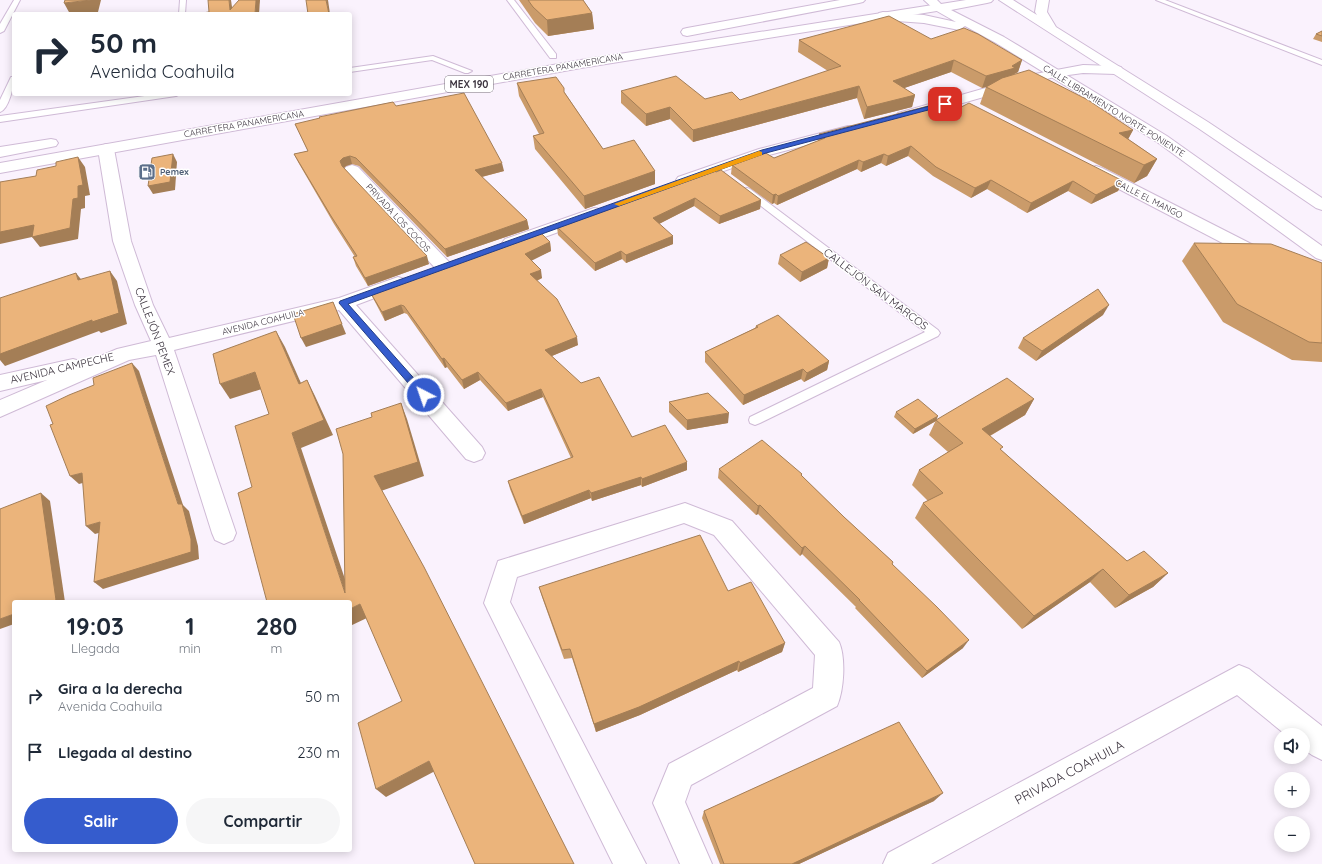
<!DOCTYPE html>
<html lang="es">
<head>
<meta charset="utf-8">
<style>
  body { margin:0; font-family:Quicksand,sans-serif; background:#f6f6f7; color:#1f2937; height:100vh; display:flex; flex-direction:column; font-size:15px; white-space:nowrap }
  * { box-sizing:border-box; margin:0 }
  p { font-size:13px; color:#747a83 }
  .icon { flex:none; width:22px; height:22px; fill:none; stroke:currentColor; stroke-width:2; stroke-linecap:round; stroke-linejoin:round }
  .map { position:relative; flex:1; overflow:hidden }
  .side { position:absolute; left:12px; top:600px; width:340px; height:252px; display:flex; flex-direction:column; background:#fff; border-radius:4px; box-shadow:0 2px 10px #0003 }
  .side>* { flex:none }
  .banner { position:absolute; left:12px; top:12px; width:340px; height:84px; border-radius:4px; box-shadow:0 2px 10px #0003; background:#fff; color:#1f2937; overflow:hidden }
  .fabs { position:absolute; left:1274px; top:728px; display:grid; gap:8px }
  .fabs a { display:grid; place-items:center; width:36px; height:36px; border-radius:50%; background:#fff; box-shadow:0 2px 10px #0003; font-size:20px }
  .pin { position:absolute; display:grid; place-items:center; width:34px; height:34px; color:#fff; margin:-17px; border-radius:8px; box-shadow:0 2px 6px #0006 }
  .me { position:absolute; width:44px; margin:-22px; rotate:319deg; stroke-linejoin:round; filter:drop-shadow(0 0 3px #0008) }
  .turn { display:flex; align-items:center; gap:14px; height:84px; padding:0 12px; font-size:18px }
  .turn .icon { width:52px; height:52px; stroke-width:2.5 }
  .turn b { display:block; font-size:28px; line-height:34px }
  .eta { display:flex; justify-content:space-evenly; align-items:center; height:68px; text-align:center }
  .eta b { font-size:24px; font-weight:700; line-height:28px }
  .action { display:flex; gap:8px; margin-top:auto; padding:8px 12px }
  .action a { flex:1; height:46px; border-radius:24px; background:#355ccd; color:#fff; font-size:16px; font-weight:700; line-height:46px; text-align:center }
  .action a+a { background:#f6f6f7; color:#1f2937 }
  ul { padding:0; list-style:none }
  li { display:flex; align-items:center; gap:12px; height:56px; padding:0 12px }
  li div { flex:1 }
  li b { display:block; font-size:15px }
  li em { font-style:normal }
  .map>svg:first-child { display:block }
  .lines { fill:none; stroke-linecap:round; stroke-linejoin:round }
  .lane-casing { stroke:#cfbad6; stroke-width:2 }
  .street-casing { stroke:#cfbad6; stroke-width:2 }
  .primary-casing { stroke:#cfbad6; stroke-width:2 }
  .highway-casing { stroke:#cfbad6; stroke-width:2 }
  .lane { fill:#fff; fill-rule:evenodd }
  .street { fill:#fff; fill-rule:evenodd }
  .primary { fill:#fff; fill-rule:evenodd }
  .highway { fill:#fff; fill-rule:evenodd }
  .wall { fill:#ca9b6a }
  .shaded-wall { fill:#a47e56 }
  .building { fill:#ebb47b; stroke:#a47e56 }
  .route { fill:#355ccd; stroke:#223c85 }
  .slow { fill:#f59e0b }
  .labels { text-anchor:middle; stroke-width:3; stroke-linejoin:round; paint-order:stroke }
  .far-street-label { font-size:9px; fill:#3c343f; stroke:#fff }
  .far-service-label { font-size:9px; font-weight:bold; fill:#4e5e75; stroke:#fff; text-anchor:start }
  .shield { fill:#fff; stroke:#767179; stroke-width:1 }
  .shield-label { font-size:10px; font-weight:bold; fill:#3c343f }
  .street-label { font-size:11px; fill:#3c343f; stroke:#fff }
  .near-street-label { font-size:13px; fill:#3c343f; stroke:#fff }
</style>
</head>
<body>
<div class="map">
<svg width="1322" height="864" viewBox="0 0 1322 864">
  <rect width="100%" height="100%" fill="#faf2fd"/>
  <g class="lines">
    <g class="lane-casing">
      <g id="lane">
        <path d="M14,0H20L4,31L0,33V24Z"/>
        <path d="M180,0H186L185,14H179Z"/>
        <path d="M507,0H514L556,54V58H550Z"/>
        <path d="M1156,0H1165L1322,60V65Z"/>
        <path d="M433,56L472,71L468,73H465L432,60L350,72V68Z"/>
        <path d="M11,77H14C14,85 9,109 0,112V100Z"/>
        <path d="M159,94H180L176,96L0,122V116Z"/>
        <path d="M747,188L750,189L938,330L940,333L938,336L760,423L755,425L750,423L749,420L750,417L925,332L744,193L742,191L744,189Z"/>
      </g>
    </g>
    <g class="street-casing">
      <g id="street">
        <path d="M1083,65L1116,66L1121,67L1123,70L1121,73L1116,74L1083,73L1054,77L903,120L898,119L896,116L898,113L1035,74Z"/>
        <path d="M848,126L853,127L855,130L853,133L769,155L690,183L684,185L678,183L676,180L678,177L759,149Z"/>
        <path d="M106,144L111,146L114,149L131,241L153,305L169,338L339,298L398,277L404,279L407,283L404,287L356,305L482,447L485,453L482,459L474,462L466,459L339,310L174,350L236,533L233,540L224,544L215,540L212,533L156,355L129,360L0,417V400L47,380L0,391V375L73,359L80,361L82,364L117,349L151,341L135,305L113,241L98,149L101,146Z"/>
        <path d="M352,165L358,167L450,263L453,267L450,271L444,273L438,271L346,173L344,170L346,167Z"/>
        <path d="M1096,166L1102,168L1269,253L1272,257L1269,261L1263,263L1257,261L1090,174L1088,171L1090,168Z"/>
        <path d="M594,208L600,209L602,213L600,217L517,247L511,248L505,247L502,243L505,239Z"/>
        <path d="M685,503L732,521L839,642C846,658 844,690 837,706L691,785L685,802L712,864H680L653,803L669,764L813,688L815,655L714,535L684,523L517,577L510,602L646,864H613L484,603L498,561Z"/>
        <path d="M1239,665L1249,669L1322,726V760L1312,755L1303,749V735H1286L1237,695L931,864H883L888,853Z"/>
      </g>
    </g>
    <g class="primary-casing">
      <g id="primary">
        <path d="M840,0H865L863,2L859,3L687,36L683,35L681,32L683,29L687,28Z"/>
        <path d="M939,4L943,6L945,8L943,10L581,68L0,173V163L581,60Z"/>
        <path d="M51,139L56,140L58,143L56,146L0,157V147Z"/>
      </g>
    </g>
    <g class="highway-casing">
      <g id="highway">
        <path d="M924,0H937L941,4L966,0H993L991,2L987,3L951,10L1004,37L1167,136L1322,246V260L1316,258L1157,142L996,43L965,26L959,30L924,23L883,20L879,19L877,16L879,13L883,12L924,15L956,22L935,10Z"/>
        <path d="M999,0H1013L1037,15L1035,12L1037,0H1049L1047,12L1056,27L1208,122L1322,198V210L1316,208L1198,128Z"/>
      </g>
    </g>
    <use href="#lane" class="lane"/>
    <use href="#street" class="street"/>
    <use href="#primary" class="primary"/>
    <use href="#highway" class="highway"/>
  </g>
  <g class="wall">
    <path d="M519,0H583L592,13L594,29L548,36L535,23Z"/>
    <path d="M1322,31V42L1313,39L1316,34Z"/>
    <path d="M931,39L1022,60L1018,72L1013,75L1133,130L1128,139L1157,159L1147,176L1134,183L980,104L986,87L982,88L951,72L904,88L915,95L912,107L864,119L857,98L693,142L670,119L646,126L621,103V91L705,99L740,100L828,71L798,52L799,40Z"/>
    <path d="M517,83L565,93L603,149L655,171V184L585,209L535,149L533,136L539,134L519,96Z"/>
    <path d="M396,106L504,171L482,177L527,220L529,229L447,257L359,166L352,164L346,166L344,168L429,264L368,286L356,266L353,257H355L334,224L298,162L294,154L308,151L295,124Z"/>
    <path d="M944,116L1123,181L1118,191L1091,204L1068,191L1027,213L987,189L971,198L933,176L908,156L886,166L881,163L861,172L857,169L777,205L774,203L772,204L731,174L732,165L774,158L818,141L819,134Z"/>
    <path d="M716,172L761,200L760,209L719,224L694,206L659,224L673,244L626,263L622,259L595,271L558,235L557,227Z"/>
    <path d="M550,242L551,251L531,260L542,278L537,281L578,345L552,356L632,437L687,470L642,487L641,485L592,501L591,498L524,524L510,489L508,481L571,458L543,397L508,411L480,380L464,389L447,367L445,368L407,314L404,313L385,321L374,300L370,292Z"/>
    <path d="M1194,243L1322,263V362L1292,360L1223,322L1182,261Z"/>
    <path d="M780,255L829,258L827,268L800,282L778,264Z"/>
    <path d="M1103,315L1036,361L1018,348L1023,338Z"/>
    <path d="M756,326L829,361L827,370L804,382L801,379L743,405L705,362V352L755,328Z"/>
    <path d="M1034,399L1025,415L990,436L1001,450L1127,561L1168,573L1153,587L1115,608L1090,582L1022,629L915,518L923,503L928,501L912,485L919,470L948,452L929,435L936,420Z"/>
    <path d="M669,402L728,423L687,430L669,412Z"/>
    <path d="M896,412L936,421L913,434L894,417Z"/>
    <path d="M719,469L802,474V476L844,517L893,562L892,564L963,648L922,678L855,608L856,607L802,554L800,556L758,514L756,515L718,478Z"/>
    <path d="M539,587L728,591L785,643L782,652L738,672L737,670L640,715L596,732L572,658L564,659L542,597Z"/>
    <path d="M934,801L799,864H720L702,818L704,811Z"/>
  </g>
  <g class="shaded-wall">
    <path d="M91,0H101L98,12L85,14H70L64,3Z"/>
    <path d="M229,0H231L233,14L230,10Z"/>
    <path d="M256,0H260L259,14H255Z"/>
    <path d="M326,0H328L330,14H329Z"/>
    <path d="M592,13L594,29L548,36L547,20Z"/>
    <path d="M954,60L951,72L890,93L893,81Z"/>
    <path d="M1022,60L1018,72L1012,75L1011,80L982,88L986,76L1012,66Z"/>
    <path d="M859,86L857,98L693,142V130Z"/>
    <path d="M915,95L912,107L864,119L867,107Z"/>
    <path d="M670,107V119L646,126V114Z"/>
    <path d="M1133,130L1124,147L1119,133Z"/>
    <path d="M911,146L908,156L886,166L888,156Z"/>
    <path d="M173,154L177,162L175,190L153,194L148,186Z"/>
    <path d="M884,154L881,163L861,172L863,162Z"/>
    <path d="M350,156L352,164L346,166L343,169L340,161L343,158Z"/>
    <path d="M78,157L85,167L90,195L85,196V208L81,209L78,239L40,247L32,237L0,244V232Z"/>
    <path d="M1157,159L1147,176L1134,183L1144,165Z"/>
    <path d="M859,160L857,169L777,205L778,196Z"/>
    <path d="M502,163L504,171L477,178L475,170Z"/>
    <path d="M655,171V184L585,209L584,196Z"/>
    <path d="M991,180L987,189L971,198L975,188Z"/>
    <path d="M1073,181L1068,191L1027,213L1031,203Z"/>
    <path d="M1123,181L1118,191L1091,204L1096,195Z"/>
    <path d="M776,194L774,203L772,204L773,195Z"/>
    <path d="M695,198L694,206L653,227V218Z"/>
    <path d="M761,200L760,209L719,224L720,216Z"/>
    <path d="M527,220L529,229L447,257L445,249Z"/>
    <path d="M673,236V244L626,263V255Z"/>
    <path d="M550,242L551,251L527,263L525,254Z"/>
    <path d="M621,251L622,259L595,271V263Z"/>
    <path d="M427,256L429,264L368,286L365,278Z"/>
    <path d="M829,258L827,268L800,282L802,272Z"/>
    <path d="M541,270L542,278L531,283L530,274Z"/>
    <path d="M110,271L117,281L127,324L101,333L99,331L5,366L0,360V354Z"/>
    <path d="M76,273L84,283L78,280Z"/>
    <path d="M333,302L346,334L306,347L301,338Z"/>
    <path d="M401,305L404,313L385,321L382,312Z"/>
    <path d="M1109,305L1103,315L1036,361L1042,351Z"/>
    <path d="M276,331L285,347L308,399L299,384Z"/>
    <path d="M577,337L578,345L547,358L545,350Z"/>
    <path d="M444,358L447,367L445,368L442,359Z"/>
    <path d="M829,361L827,370L804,382L807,373Z"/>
    <path d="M132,363L139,371L183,505L189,511L198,546L199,559L103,589L94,582L178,504Z"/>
    <path d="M803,369L801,379L743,405L744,395Z"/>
    <path d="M255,372L265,388L230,399L220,384Z"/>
    <path d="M478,372L480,380L464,389L462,380Z"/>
    <path d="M307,380L315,396L333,435L301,448L354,606L345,593L292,433Z"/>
    <path d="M541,389L543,397L508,411L506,403Z"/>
    <path d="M1034,399L1025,415L974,445L982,429Z"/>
    <path d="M401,403L407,419L424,476L381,491L374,476Z"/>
    <path d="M729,413L728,423L687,430V420Z"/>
    <path d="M938,416L936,421L913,434L915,429Z"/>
    <path d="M687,462V470L642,487V479Z"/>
    <path d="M82,473L90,481L79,484L70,476Z"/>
    <path d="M641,477V485L592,501L591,493Z"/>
    <path d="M589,490L591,498L524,524L522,516Z"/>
    <path d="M41,493L50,501L65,602H51Z"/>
    <path d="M760,505L758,514L756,515L758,506Z"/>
    <path d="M100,522L109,530L95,534L86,526Z"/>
    <path d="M805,546L802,554L800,556L802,548Z"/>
    <path d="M1103,569L1090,582L1022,629L1034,616Z"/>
    <path d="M1168,573L1153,587L1115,608L1129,595Z"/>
    <path d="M360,604L369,617L350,626V609Z"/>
    <path d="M14,614V624L0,629V619Z"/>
    <path d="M969,640L963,648L922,678L927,671Z"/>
    <path d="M785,643L782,652L738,672L740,663Z"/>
    <path d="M739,661L737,670L640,715L596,732L594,724Z"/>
    <path d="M429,761L437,770L386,797L376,789Z"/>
    <path d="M943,793L934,801L799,864H792Z"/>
  </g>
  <g class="building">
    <path d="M65,0H91L64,3Z"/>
    <path d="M208,0H229L230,10L239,0H256L255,14H195L209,12Z"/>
    <path d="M306,0H326L329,14H308Z"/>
    <path d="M528,0H583L592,13L547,20L533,7Z"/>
    <path d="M889,16L931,39L964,28L978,34L1022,60L1012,66L1015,68L986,76L954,60L893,81L915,95L867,107L859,86L693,130L670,107L646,114L621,91L676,76L705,99L732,92L740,100L841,66L799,40Z"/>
    <path d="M1322,31V36L1316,34Z"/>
    <path d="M1029,70L1088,100L1133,130L1119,133L1157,159L1144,165L986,87L1002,78Z"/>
    <path d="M556,77L564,88V92L603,149L634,140L655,171L584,196L533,136L544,133L517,83Z"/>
    <path d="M464,93L502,163L475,170L527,220L445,249L356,158L350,156L343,158L340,161L342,166L427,256L365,278L353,257L357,256L331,216L294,154L308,151L295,124L320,118L319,117L393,102L396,106Z"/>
    <path d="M969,103L1123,181L1096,195L1073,181L1031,203L991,180L975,188L936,167L911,146L888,156L884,154L863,162L859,160L778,196L776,194L773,195L732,165L764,152L774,158L825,138L819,134L928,106L944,116Z"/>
    <path d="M173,154L170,182L148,186L152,158Z"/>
    <path d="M78,157L83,185L78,186V198L73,199L70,228L32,237L34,225L0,232V182L36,176L37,170L56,166V162Z"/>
    <path d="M712,169L716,172L721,170L761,200L720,216L695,198L653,218L673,236L626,255L621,251L595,263L557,227L578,218Z"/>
    <path d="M539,231L550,242L525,254L541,270L530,274L557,299L577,337L545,350L581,383L599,377L632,437L665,425L687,462L642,479L641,477L591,493L589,490L522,516L508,481L573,457L541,389L506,403L478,372L462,380L444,358L442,359L404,306L401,305L382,312L370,292Z"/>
    <path d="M806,242L829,258L802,272L780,255Z"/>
    <path d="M1194,243L1271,244L1322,263V343L1309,342L1237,304Z"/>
    <path d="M110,271L119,313L92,322V320L0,354V298L76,273L78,280Z"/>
    <path d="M1098,289L1109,305L1042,351L1023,338Z"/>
    <path d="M333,302L342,324L301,338L293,314Z"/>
    <path d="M778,315L829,361L807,373L803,369L744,395L705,352L758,327L756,326Z"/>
    <path d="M276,331L299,384L307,380L324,420L292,433L345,593L343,454L336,429L372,417L371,413L401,403L418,462L374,476L424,567L574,864H475L429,761L376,789L358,723L402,701L360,604L350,609V602H267L238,493L252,487L235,426L269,414L255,372L220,384L213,354Z"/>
    <path d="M132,363L178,504H182L191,539V552L94,582L100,522L86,526L82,473L70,476L50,425L53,424L46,406L69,395L94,385L93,378Z"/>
    <path d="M1007,378L1034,399L982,429L1003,447L1000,449L1127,561L1144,551L1168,573L1129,595L1103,569L1034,616L923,503L943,493L919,470L963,443L936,420Z"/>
    <path d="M708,393L729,413L687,420L669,402Z"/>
    <path d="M918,399L938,416L915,429L896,412Z"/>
    <path d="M762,440L802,474L801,475L844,517L893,562L892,564L937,607L969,640L927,671L859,600H860L805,546L802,548L760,505L758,506L719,469Z"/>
    <path d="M41,493L56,600L51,602H14V614L0,619V509Z"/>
    <path d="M700,535L728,591L751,582L785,643L740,663L739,661L639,707L594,724L570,649L562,650L539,587Z"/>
    <path d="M899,722L943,793L792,864H724L704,811Z"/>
  </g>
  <path class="route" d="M945,102L948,104L947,105L766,153L348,304L427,393L428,395L427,398H421L339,303L340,301L762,150Z"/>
  <path class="slow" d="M759,151L762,152V155L619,206L614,204Z"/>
  <defs>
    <g id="fuel-square" transform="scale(0.9)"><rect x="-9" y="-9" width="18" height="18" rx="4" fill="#5c6f8a" stroke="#fff"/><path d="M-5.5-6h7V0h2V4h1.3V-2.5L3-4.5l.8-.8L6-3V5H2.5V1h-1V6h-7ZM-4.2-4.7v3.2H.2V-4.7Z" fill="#fff"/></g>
  </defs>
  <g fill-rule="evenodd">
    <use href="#fuel-square" x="147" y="172"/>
  </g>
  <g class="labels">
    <g class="far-street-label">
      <text transform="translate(563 67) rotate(-10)" y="3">CARRETERA PANAMERICANA</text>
      <text transform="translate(1114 111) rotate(32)" y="3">CALLE LIBRAMIENTO NORTE PONIENTE</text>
      <text transform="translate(244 124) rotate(-10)" y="3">CARRETERA PANAMERICANA</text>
      <text transform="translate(1149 199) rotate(27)" y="3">CALLE EL MANGO</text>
      <text transform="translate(398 218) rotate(47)" y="3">PRIVADA LOS COCOS</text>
      <text transform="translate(263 322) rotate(-14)" y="3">AVENIDA COAHUILA</text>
    </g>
    <g class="far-service-label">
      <text x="160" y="175">Pemex</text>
    </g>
    <rect class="shield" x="445" y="76" width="48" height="16" rx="3"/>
    <g class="shield-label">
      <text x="469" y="88">MEX 190</text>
    </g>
    <g class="street-label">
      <text transform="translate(876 289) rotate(37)" y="4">CALLEJÓN SAN MARCOS</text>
      <text transform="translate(155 331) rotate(69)" y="4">CALLEJÓN PEMEX</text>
      <text transform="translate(62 368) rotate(-13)" y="4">AVENIDA CAMPECHE</text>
    </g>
    <g class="near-street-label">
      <text transform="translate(1069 772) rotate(-28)" y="5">PRIVADA COAHUILA</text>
    </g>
  </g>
</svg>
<div class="fabs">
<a><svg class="icon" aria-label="sound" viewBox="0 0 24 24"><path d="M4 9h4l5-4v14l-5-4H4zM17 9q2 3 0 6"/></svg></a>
<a>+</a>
<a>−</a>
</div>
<div class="pin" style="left:945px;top:104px;background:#d93025"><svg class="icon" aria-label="arrive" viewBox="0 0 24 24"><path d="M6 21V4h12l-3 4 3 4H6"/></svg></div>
<svg class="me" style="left:424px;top:395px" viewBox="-20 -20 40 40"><circle r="17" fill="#355ccd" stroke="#fff" stroke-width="3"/><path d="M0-11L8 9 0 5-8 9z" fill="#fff"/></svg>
<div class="banner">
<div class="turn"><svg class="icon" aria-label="right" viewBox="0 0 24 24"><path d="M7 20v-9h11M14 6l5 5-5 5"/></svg><div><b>50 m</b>Avenida Coahuila</div></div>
</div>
<section class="side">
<div class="eta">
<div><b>19:03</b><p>Llegada</p></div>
<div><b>1</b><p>min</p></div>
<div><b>280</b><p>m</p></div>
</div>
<ul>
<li><svg class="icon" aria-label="right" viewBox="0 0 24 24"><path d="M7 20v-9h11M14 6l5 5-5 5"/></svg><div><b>Gira a la derecha</b><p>Avenida Coahuila</p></div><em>50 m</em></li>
<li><svg class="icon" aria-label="arrive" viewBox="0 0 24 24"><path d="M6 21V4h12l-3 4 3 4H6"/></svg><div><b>Llegada al destino</b></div><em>230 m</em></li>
</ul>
<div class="action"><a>Salir</a><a>Compartir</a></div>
</section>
</div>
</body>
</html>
